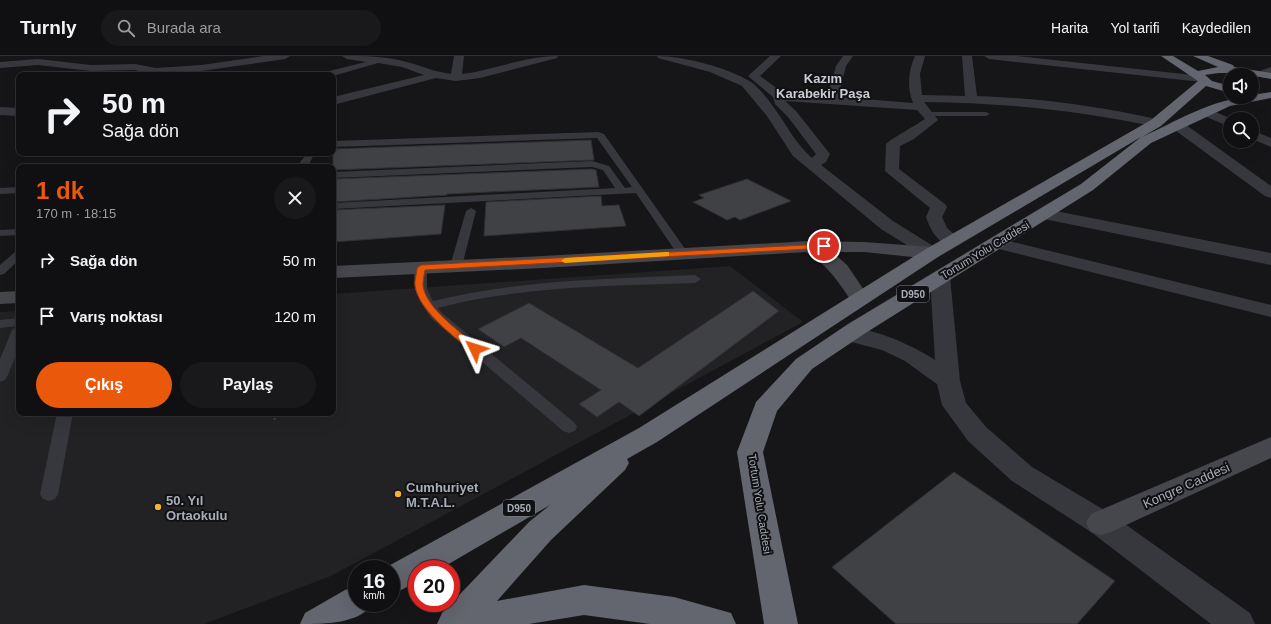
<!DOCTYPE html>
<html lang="tr">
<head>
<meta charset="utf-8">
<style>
  body { margin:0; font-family:Arial,sans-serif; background:#19191b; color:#f1f3f6; height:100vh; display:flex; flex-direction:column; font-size:15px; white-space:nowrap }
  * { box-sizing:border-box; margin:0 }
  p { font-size:13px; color:#9c9d9f }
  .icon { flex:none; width:22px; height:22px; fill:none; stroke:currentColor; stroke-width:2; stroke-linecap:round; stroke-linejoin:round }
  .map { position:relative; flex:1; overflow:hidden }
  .sheet { position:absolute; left:16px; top:108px; width:320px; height:252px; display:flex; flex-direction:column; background:#101012; border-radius:8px; box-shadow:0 4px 16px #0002,0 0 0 1px #303032 }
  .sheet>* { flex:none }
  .top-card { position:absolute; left:16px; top:16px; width:320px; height:84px; border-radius:8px; box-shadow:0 4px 16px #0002,0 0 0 1px #303032; background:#101012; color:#f1f3f6; overflow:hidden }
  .tools { position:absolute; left:1223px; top:12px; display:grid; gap:8px }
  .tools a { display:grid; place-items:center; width:36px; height:36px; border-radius:50%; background:#101012; box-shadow:0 4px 16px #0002,0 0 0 1px #303032; font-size:20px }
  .speed { position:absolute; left:348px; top:504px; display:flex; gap:8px; font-size:20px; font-weight:700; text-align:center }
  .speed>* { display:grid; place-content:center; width:52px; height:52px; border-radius:50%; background:#101012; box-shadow:0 4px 16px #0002,0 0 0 1px #303032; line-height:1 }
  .speed small { font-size:10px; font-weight:400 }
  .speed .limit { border:6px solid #d22; background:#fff; color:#111 }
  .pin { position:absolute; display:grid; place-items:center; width:34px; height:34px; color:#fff; margin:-17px; border:2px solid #fff; border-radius:50%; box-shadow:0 1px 4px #0007 }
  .me { position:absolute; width:44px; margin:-22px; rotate:311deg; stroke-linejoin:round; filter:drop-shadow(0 0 3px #0008) }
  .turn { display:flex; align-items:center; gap:14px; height:84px; padding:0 20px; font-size:18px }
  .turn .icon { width:52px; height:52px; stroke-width:2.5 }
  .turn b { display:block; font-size:28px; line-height:34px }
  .round { display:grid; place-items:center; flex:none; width:42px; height:42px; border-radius:21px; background:#19191b }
  .headline { display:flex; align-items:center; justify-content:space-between; height:68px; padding:0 20px }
  h1 { font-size:24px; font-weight:800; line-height:30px; color:#ea580c }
  .cta { display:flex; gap:8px; margin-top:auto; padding:8px 20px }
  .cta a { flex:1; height:46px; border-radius:24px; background:#ea580c; color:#fff; font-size:16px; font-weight:800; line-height:46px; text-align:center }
  .cta a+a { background:#19191b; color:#f1f3f6 }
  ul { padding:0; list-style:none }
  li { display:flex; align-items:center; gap:12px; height:56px; padding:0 20px }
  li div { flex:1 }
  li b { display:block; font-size:15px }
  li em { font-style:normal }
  header { display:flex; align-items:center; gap:24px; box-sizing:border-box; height:56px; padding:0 20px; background:#101012; border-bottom:1px solid #303032 }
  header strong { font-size:19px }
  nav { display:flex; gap:22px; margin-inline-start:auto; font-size:14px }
  .search { width:280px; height:36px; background:#19191b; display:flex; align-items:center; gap:10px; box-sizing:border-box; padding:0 14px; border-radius:22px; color:#9c9d9f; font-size:15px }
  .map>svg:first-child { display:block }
  .built { fill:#222225 }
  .building { fill:#404145; stroke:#303034 }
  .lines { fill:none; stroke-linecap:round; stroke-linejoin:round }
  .path { stroke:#3d3f44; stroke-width:2.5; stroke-dasharray:2 3; stroke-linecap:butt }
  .lane { fill:#37383d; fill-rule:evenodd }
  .street { fill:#37383d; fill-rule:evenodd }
  .secondary { fill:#45474d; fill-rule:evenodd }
  .highway { fill:#63666e; fill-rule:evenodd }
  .route { fill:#ea580c; stroke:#983908 }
  .slow { fill:#f59e0b }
  .poi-dot { fill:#f2b134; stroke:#111113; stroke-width:1.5 }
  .labels { text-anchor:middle; stroke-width:4; stroke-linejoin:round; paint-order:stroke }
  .shield { fill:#111113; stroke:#7b7e86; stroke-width:1 }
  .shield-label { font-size:10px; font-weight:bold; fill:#a8adb8 }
  .street-label { font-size:11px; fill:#a8adb8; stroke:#111113 }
  .far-district-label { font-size:13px; font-weight:bold; fill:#c9ccd4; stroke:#111113 }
  .near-street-label { font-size:13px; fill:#a8adb8; stroke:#111113 }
  .near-poi-label { font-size:13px; font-weight:bold; fill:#a8adb8; stroke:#111113; text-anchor:start }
</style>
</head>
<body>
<header>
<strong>Turnly</strong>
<div class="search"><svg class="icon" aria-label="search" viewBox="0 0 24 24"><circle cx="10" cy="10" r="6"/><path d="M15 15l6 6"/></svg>Burada ara</div>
<nav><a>Harita</a><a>Yol tarifi</a><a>Kaydedilen</a></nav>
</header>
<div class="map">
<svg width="1271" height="568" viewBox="0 0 1271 568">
  <rect width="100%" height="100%" fill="#161618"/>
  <path class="built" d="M730,210L803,266L331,520L204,568H0V256L19,255V357H333V238Z"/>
  <g class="building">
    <path d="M591,84L594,104L333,114V93Z"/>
    <path d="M592,113L596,114L599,131L447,138V139L333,146V123Z"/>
    <path d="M747,123L791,145L740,164L735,161L727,164L693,146L704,142L699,139Z"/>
    <path d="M601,140L602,150L619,149L626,170L484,180L486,146Z"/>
    <path d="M445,149L441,178L333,186V154Z"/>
    <path d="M753,235L779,255L639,360L619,346L597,361L579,348L601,334L521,282L504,291L478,273L529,247L638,312Z"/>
    <path d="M954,416L1115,525L1077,568H896L832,511Z"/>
  </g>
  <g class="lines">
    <path class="path" d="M274,357L275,367"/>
    <g class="lane">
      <path d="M925,56H986L990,58L986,60H925Z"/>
      <path d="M598,76L604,78L688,197L686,199H678L636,137L333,153V147L615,132L603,114L592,111L333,122V116L592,105L609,110L625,132L632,131L597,82L333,91V85Z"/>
      <path d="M307,97H315L309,108L310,111H300L299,108Z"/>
      <path d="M19,131V137L0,138V132Z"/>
      <path d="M471,152L476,155L462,210L456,214L452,213L450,210L466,155Z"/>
      <path d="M19,173V179L0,180V174Z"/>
      <path d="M19,194V204L4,218L0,219V209L15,196Z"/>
      <path d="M421,208L427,212V233L433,245C519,224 607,223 695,219L701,223L695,227C609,230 522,230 438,252L442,257L575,367L577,371L575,375L569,377L563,375L432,263C420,246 411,234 415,212Z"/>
      <path d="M19,262V292L7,321L5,324L0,326V303L12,274L18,270L0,272V264Z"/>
      <path d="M57,357H73L58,438L55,443L49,445L43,443L40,438Z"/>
    </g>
    <g class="street">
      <path d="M264,0H290L285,3L201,15L164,18L165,19H153L135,14L91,15L38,9L0,12V6L38,3L91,9L135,8L156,12L201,9Z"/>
      <path d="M342,0C363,0 386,0 407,6C422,10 435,16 451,18L454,0H464L462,18C494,14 525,0 558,0L557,2L480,22L456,25L436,22L333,49V41L424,19L402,11L378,7L333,20L320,19L321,17L366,6L347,3Z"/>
      <path d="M657,0C683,0 729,12 751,26C761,33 770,46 777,56C788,72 797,89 812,102L816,98L788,61L775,48L773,41L748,20L770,0H781L760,20L785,38L827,41L836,10L843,0H853L846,10L838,41L913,47C907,32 908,15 915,0H925L920,18L922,39L965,40L962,0H972L977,40C1038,42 1097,50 1156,63L1162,67L1156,71C1079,54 1003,47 924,46L938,64L914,83L900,90L899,113L945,148L947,151L942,161L947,172L962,185L959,189C941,193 931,176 926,161L930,152L885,115L886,88C889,84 918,68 925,63L917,54L785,45L796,55L830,98L826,106L821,109L893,165L938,193L941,197L938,201L932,203L926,201L881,173L793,100L767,60L742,30L710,16L658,2Z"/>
      <path d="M984,0H1017L1202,20L1208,23L1202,26L989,3Z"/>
      <path d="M1271,11V18L1261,21L1256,18L1257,16Z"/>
      <path d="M0,51L19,52V60L0,59Z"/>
      <path d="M1206,52L1232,63H1230V71L1202,59L1200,56Z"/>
      <path d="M1177,65L1182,66L1271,130V142L1265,140L1172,72L1171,69L1172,66Z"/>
      <path d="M1252,74L1271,82V91L1252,83Z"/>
      <path d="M1045,153L1271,197V209L1039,162L1037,158L1039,154Z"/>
      <path d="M997,182L1271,249V261L991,191L988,187L991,183Z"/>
      <path d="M940,215L947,217L950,221L960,325L966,347L986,371L1032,411L1111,458L1250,557L1255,568H1211L1091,476L1012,425L968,385L942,349L937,328L927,321L905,305L882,294L840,283L837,278L840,273C865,267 914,290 935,304L930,221L933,217Z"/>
    </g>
    <g class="secondary">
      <path d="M810,185L864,186L932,191L938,193L941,197L938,201L932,203L864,196H832L847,209L870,243L867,247L860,249L853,247C838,226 829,210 806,196L543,212L333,222V210L543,200Z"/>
      <path d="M19,235V247L0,248V236Z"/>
      <path d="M1271,381V402L1111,476L1101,479L1091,476L1086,467L1091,458Z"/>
    </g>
    <g class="highway">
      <path d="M1161,0H1173L1198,15L1218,11L1193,0H1208L1233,9L1234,11L1271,17V23C1250,19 1227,14 1205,19L1212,25L1230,30V37L1206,30L1161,70L1142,81C1175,66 1215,41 1252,41V39L1271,36V42L1230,50L1151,87L1093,134L864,278L812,313L777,355L763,396L798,568H764L737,396L756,346L796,303L848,268L1081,128L1141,81L938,201L657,386L627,403L629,407L625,414L551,484L497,545L584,529L674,541L731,557L736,568H650L584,559L529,568H437L442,557L529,466L550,449L440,513H417V526L391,539V513H383L639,372L926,193L1151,64L1198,25Z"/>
      <path d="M357,530V547H373C360,568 325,568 300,568L305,557L345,534Z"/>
    </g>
  </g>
  <path class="route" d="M824,188L828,190L827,192L425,214C424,219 423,225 423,229C425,252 462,277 478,291L479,293L475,296L471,295C454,280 419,255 415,230C414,225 417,217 417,212L421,209Z"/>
  <path class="slow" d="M666,196H669V200L565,207L561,205L565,202Z"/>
  <g class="poi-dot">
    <circle cx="398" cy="438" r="4"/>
    <circle cx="158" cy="451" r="4"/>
  </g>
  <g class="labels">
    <g class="shield">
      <rect x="897" y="230" width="32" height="16" rx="3"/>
      <rect x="503" y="444" width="32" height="16" rx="3"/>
    </g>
    <g class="shield-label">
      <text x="913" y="242">D950</text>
      <text x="519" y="456">D950</text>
    </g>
    <g class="street-label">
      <text transform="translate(985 194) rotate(-31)" y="4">Tortum Yolu Caddesi</text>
      <text transform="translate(760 448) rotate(81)" y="4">Tortum Yolu Caddesi</text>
    </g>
    <g class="far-district-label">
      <text x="823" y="27">Kazım<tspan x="823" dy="15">Karabekir Paşa</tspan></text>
    </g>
    <g class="near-street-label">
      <text transform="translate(1186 429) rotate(-24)" y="5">Kongre Caddesi</text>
    </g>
    <g class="near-poi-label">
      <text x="406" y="436">Cumhuriyet<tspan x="406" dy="15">M.T.A.L.</tspan></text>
      <text x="166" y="449">50. Yıl<tspan x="166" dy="15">Ortaokulu</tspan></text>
    </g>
  </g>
</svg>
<div class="tools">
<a><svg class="icon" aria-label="sound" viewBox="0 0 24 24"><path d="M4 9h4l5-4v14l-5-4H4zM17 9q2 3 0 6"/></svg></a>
<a><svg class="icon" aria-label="search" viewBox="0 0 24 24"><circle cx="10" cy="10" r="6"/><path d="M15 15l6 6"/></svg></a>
</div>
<div class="speed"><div>16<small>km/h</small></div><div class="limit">20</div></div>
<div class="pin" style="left:824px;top:190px;background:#d93025"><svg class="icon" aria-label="arrive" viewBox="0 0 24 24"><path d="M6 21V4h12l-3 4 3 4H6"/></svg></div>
<svg class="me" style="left:475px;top:293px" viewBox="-20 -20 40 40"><path d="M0-17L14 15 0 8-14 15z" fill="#ea580c" stroke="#fff" stroke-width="4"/></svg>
<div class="top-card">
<div class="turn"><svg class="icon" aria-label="right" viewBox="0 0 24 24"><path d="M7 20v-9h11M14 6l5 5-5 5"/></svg><div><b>50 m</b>Sağa dön</div></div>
</div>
<section class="sheet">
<div class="headline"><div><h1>1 dk</h1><p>170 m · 18:15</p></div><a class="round"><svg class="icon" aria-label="close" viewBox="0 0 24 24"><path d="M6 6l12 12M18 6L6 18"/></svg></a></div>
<ul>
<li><svg class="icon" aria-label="right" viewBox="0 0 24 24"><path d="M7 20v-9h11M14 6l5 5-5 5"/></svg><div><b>Sağa dön</b></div><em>50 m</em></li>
<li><svg class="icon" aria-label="arrive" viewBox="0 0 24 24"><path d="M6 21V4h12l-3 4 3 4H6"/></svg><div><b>Varış noktası</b></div><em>120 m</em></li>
</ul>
<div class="cta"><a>Çıkış</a><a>Paylaş</a></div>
</section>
</div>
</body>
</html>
